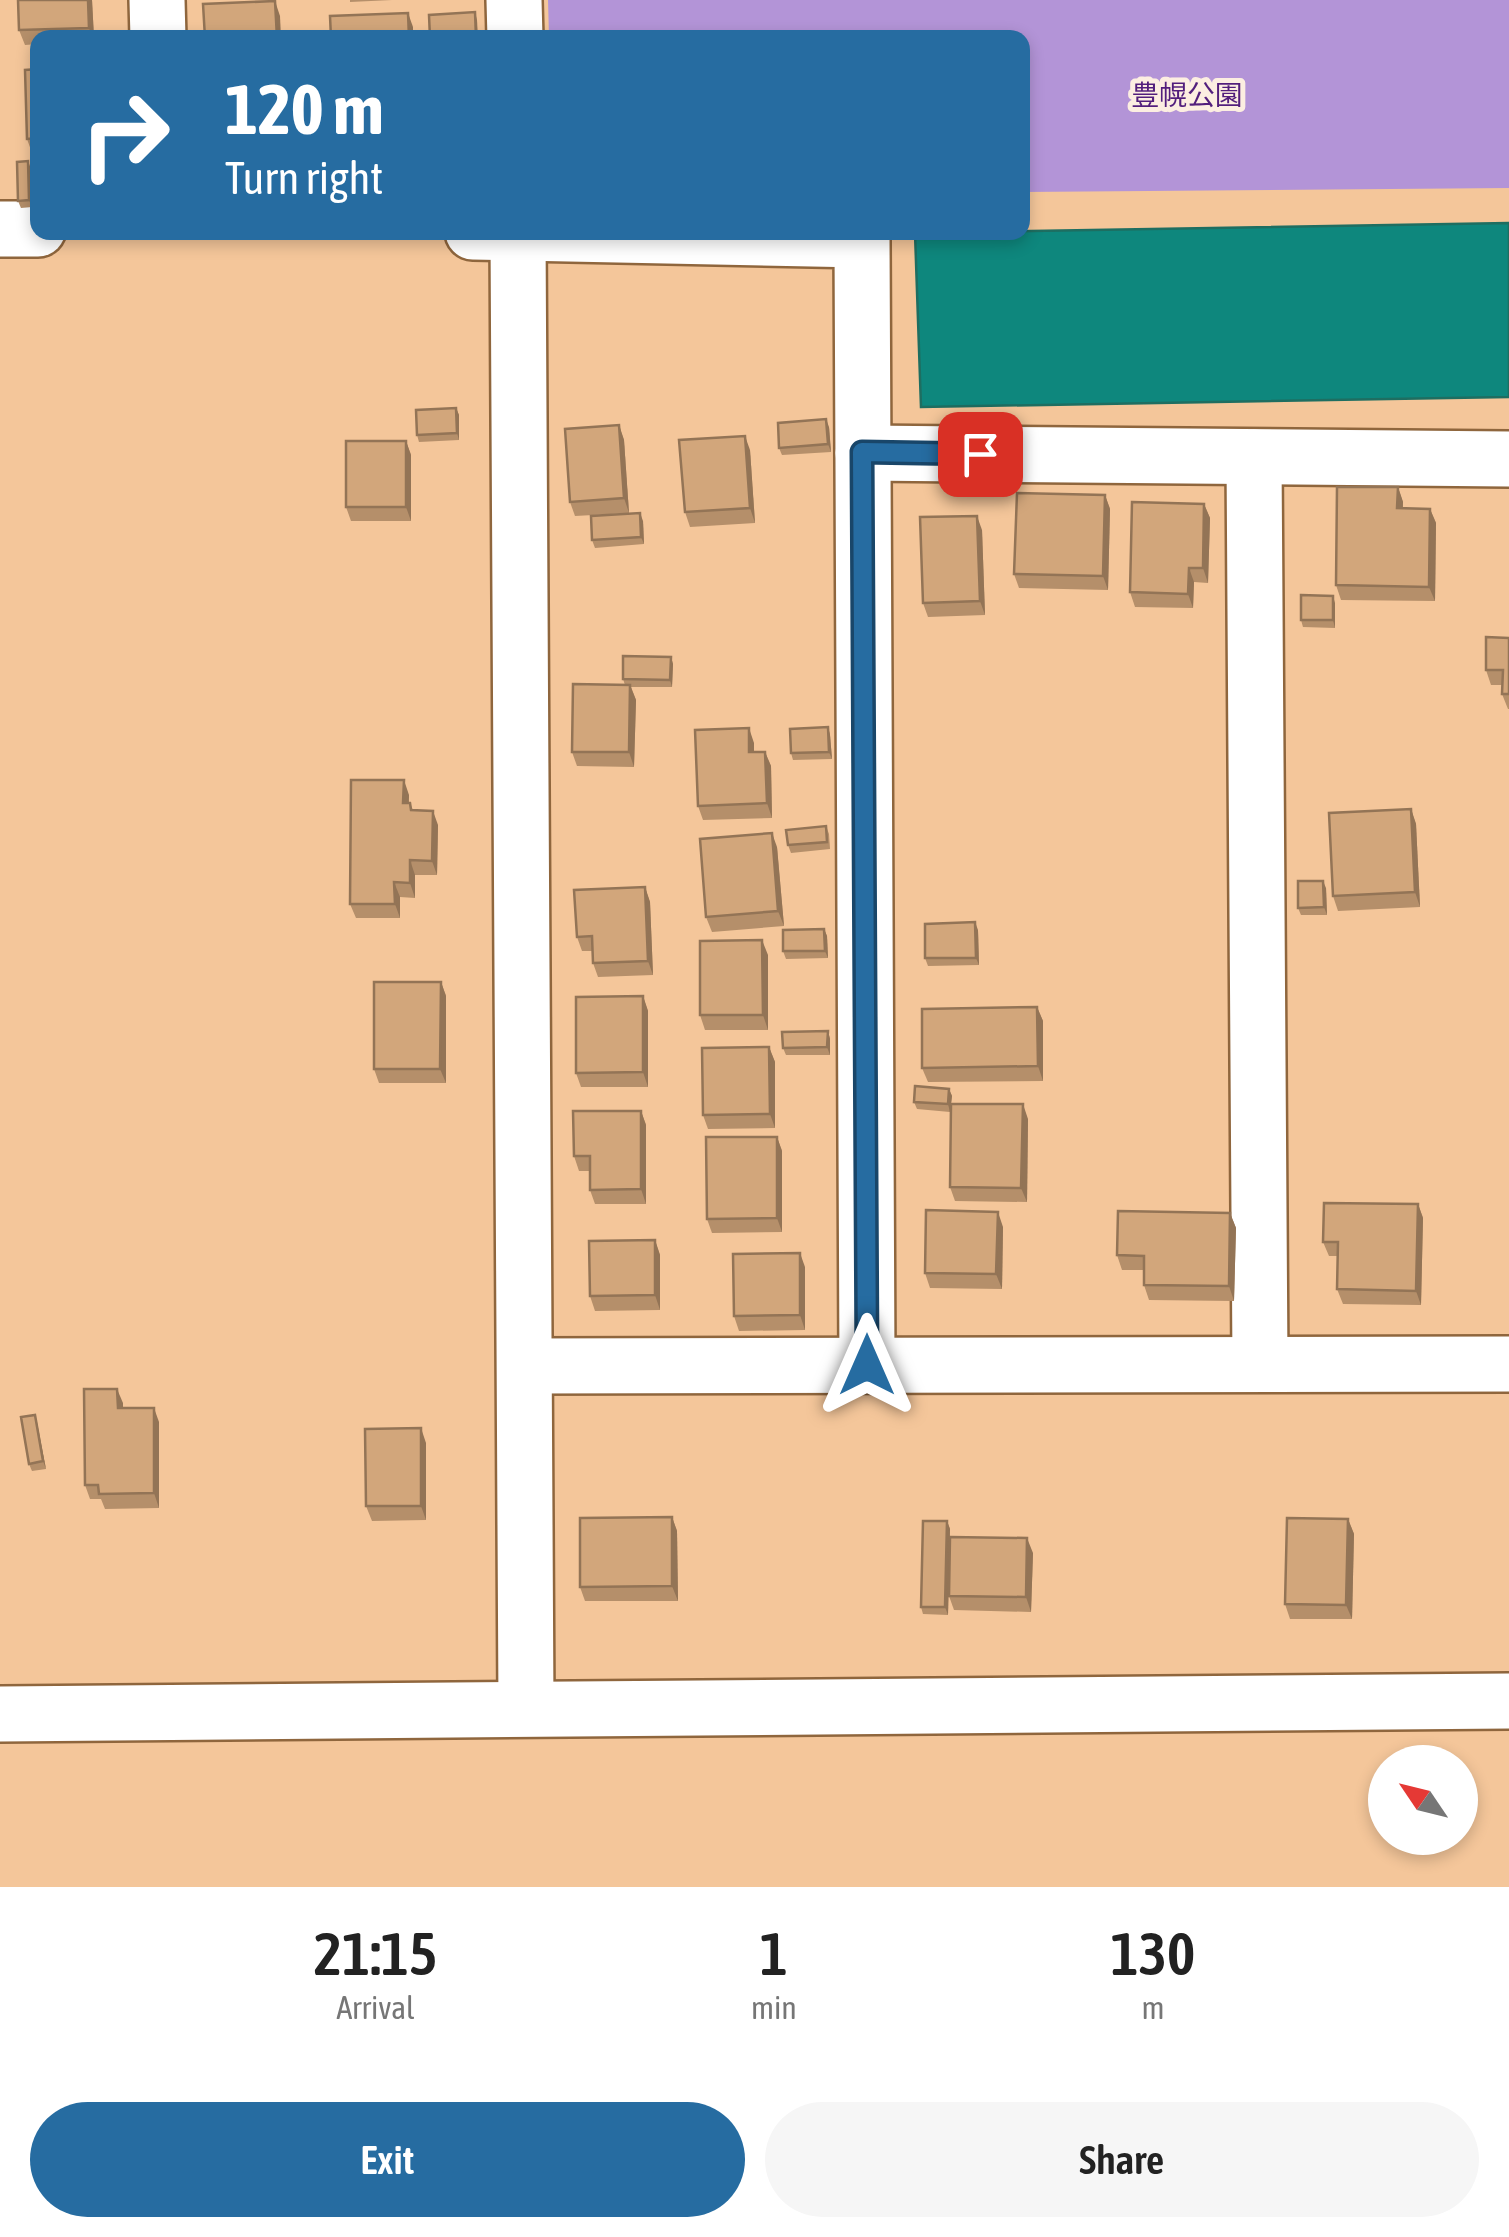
<!DOCTYPE html>
<html lang="en">
<head>
<meta charset="utf-8">
<style>
  body { margin:0; font-family:"Asap Condensed","Noto Sans JP",sans-serif; background:#f6f6f6; color:#222; height:100vh; display:flex; flex-direction:column; font-size:38px; white-space:nowrap }
  * { box-sizing:border-box; margin:0 }
  p { font-size:32px; color:#767676 }
  .icon { flex:none; width:55px; height:55px; fill:none; stroke:currentColor; stroke-width:2; stroke-linecap:round; stroke-linejoin:round }
  .map { position:relative; height:1887px; overflow:hidden }
  .drawer { display:flex; flex-direction:column; background:#fff; flex:1 }
  .drawer>* { flex:none }
  .top-card { position:absolute; left:30px; top:30px; width:1000px; height:210px; border-radius:20px; box-shadow:0 5px 15px #0003; background:#266ca1; color:#fff; overflow:hidden }
  .needle { width:65px; rotate:305deg }
  .buttons { position:absolute; left:1368px; top:1745px; display:grid; gap:20px }
  .buttons a { display:grid; place-items:center; width:110px; height:110px; border-radius:50%; background:#fff; box-shadow:0 5px 15px #0003; font-size:50px }
  .pin { position:absolute; display:grid; place-items:center; width:85px; height:85px; color:#fff; margin:-42px; border-radius:20px; box-shadow:0 5px 15px #0006 }
  .me { position:absolute; width:110px; margin:-55px; rotate:0deg; stroke-linejoin:round; filter:drop-shadow(0 0 8px #0008) }
  .turn { display:flex; align-items:center; gap:35px; height:210px; padding:0 30px; font-size:45px }
  .turn .icon { width:130px; height:130px; stroke-width:2.5 }
  .turn b { display:block; font-size:70px; line-height:85px }
  .eta { display:flex; justify-content:space-evenly; align-items:center; height:170px; text-align:center }
  .eta b { font-size:60px; font-weight:600; line-height:70px }
  .primary-button { display:flex; gap:20px; margin-top:auto; padding:20px 30px }
  .primary-button a { flex:1; height:115px; border-radius:60px; background:#266ca1; color:#fff; font-size:40px; font-weight:600; line-height:115px; text-align:center }
  .primary-button a+a { background:#f6f6f6; color:#222 }
  .map>svg:first-child { display:block }
  .green { fill:#b394d7 }
  .water { fill:#0e877d; stroke:#1e6e61; stroke-width:2.5 }
  .lines { fill:none; stroke-linecap:round; stroke-linejoin:round }
  .minor-casing { stroke:#8f663d; stroke-width:60 }
  .minor { stroke:#fff; stroke-width:55 }
  .wall { fill:#b58f6a }
  .shaded-wall { fill:#937456 }
  .building { fill:#d2a67b; stroke:#937456; stroke-width:2.5 }
  .route-casing { stroke:#194669; stroke-width:25 }
  .route { stroke:#266ca1; stroke-width:18 }
  .labels { text-anchor:middle; stroke-width:10; stroke-linejoin:round; paint-order:stroke }
  .park-label { font-size:28px; fill:#521e7c; stroke:#fceee1 }
</style>
</head>
<body>
<div class="map">
<svg width="1509" height="1887" viewBox="0 0 1509 1887">
  <rect width="100%" height="100%" fill="#f4c69a"/>
  <path class="green" d="M548,0H1509V188L1023,192L1022,38L549,37Z"/>
  <path class="water" d="M1509,223V397L921,407L915,233Z"/>
  <g class="lines">
    <g class="minor-casing">
      <g id="minor">
        <path d="M157,0L158,38"/>
        <path d="M514,0L515,38"/>
        <path d="M0,229H38"/>
        <path d="M473,232L862,240L867,1365"/>
        <path d="M518,232L526,1708"/>
        <path d="M863,453L1509,459"/>
        <path d="M1254,457L1260,1364"/>
        <path d="M525,1366L1509,1364"/>
        <path d="M0,1714L1509,1701"/>
      </g>
    </g>
    <use href="#minor" class="minor"/>
  </g>
  <g class="wall">
    <path d="M18,0H92L94,38H38V44L25,45L19,30Z"/>
    <path d="M350,0H392L350,2Z"/>
    <path d="M38,69V153H32L27,139Z"/>
    <path d="M31,169L32,207L21,208L18,201Z"/>
    <path d="M456,408L459,415V440L419,442L417,435Z"/>
    <path d="M619,425L624,440L629,513L575,516L570,502Z"/>
    <path d="M829,427L831,452L782,455L779,448Z"/>
    <path d="M406,441L411,455V521H351L346,507Z"/>
    <path d="M750,450L755,523L690,527L685,512Z"/>
    <path d="M1398,487L1403,502V508L1430,509L1436,523L1435,601L1341,600L1336,585Z"/>
    <path d="M1105,495L1110,509L1108,590L1019,588L1014,574Z"/>
    <path d="M1204,504L1210,518L1208,583L1194,582L1193,608L1135,607L1130,592Z"/>
    <path d="M643,521L644,544L595,548L592,540Z"/>
    <path d="M982,530L985,615L928,617L923,603Z"/>
    <path d="M1335,603V628L1303,627L1301,620Z"/>
    <path d="M1509,638V709H1508L1502,694L1503,685H1491L1486,670Z"/>
    <path d="M671,657L673,664L672,687H631L636,700L634,767L577,766L572,752L625,685L623,679Z"/>
    <path d="M828,727L830,735L832,759L793,760L791,753Z"/>
    <path d="M754,743V752H765L771,766L772,818L703,820L698,806Z"/>
    <path d="M409,795V803H410L413,810L438,825L437,875H415V898L400,897V918H356L350,904Z"/>
    <path d="M1411,809L1416,824L1420,907L1338,911L1333,896Z"/>
    <path d="M826,826L829,834L830,849L791,853L788,845Z"/>
    <path d="M777,847L784,926L712,932L706,917Z"/>
    <path d="M645,887L650,902L653,975L598,977L593,963V951H582L577,937Z"/>
    <path d="M1326,888L1327,915H1301L1298,908Z"/>
    <path d="M824,929L827,936L828,958L786,959L783,951Z"/>
    <path d="M978,930L979,965L928,966L925,958Z"/>
    <path d="M768,955V1030H705L700,1015Z"/>
    <path d="M441,982L446,996V1083H379L374,1069Z"/>
    <path d="M643,996L648,1011V1087H581L576,1073Z"/>
    <path d="M1037,1007L1043,1021V1081L928,1082L922,1068Z"/>
    <path d="M828,1031L830,1039V1055H786L783,1048Z"/>
    <path d="M769,1047L775,1062V1128L708,1129L703,1115Z"/>
    <path d="M949,1089L952,1096L950,1112L917,1109L914,1102Z"/>
    <path d="M641,1111L646,1125V1204H595L590,1190V1171H579L574,1156Z"/>
    <path d="M1028,1119L1027,1202L955,1201L950,1187Z"/>
    <path d="M777,1137L782,1151V1232L712,1233L707,1219Z"/>
    <path d="M1418,1204L1423,1218L1421,1305L1343,1304L1337,1289L1338,1256H1329L1323,1242Z"/>
    <path d="M1230,1213L1236,1228L1234,1301L1149,1300L1144,1285V1270H1122L1117,1255Z"/>
    <path d="M1003,1227L1002,1289L930,1288L925,1273Z"/>
    <path d="M655,1240L660,1255V1310L595,1311L590,1296Z"/>
    <path d="M805,1267V1330L739,1331L734,1316Z"/>
    <path d="M123,1403V1408L159,1422V1508L105,1509L101,1499H90L85,1485Z"/>
    <path d="M35,1415L46,1469L32,1471L29,1464Z"/>
    <path d="M426,1443V1520L372,1521L366,1506Z"/>
    <path d="M672,1517L677,1531L678,1601H585L580,1587Z"/>
    <path d="M1348,1519L1354,1534L1352,1619H1290L1285,1604Z"/>
    <path d="M947,1521L950,1529L948,1615L923,1614L921,1607Z"/>
    <path d="M1033,1553L1031,1612L954,1610L949,1596Z"/>
  </g>
  <g class="shaded-wall">
    <path d="M88,0H92L94,38H92L89,28Z"/>
    <path d="M275,1L280,16L281,38H277Z"/>
    <path d="M475,12L477,20L478,38H476Z"/>
    <path d="M408,13L413,27V38H409Z"/>
    <path d="M28,161L31,169L32,207L29,200Z"/>
    <path d="M456,408L459,415V440L457,433Z"/>
    <path d="M826,419L829,427L831,452L828,444Z"/>
    <path d="M619,425L624,440L629,513L624,498Z"/>
    <path d="M745,436L750,450L755,523L750,508Z"/>
    <path d="M406,441L411,455V521L406,507Z"/>
    <path d="M1398,487L1403,502L1402,523L1397,508Z"/>
    <path d="M1105,495L1110,509L1108,590L1103,576Z"/>
    <path d="M1204,504L1210,518L1208,583L1203,568Z"/>
    <path d="M1430,509L1436,523L1435,601L1429,587Z"/>
    <path d="M640,513L643,521L644,544L641,537Z"/>
    <path d="M977,516L982,530L985,615L980,601Z"/>
    <path d="M1189,568L1194,582L1193,608L1188,594Z"/>
    <path d="M1333,596L1335,603V628L1333,620Z"/>
    <path d="M671,657L673,664L672,687L670,680Z"/>
    <path d="M630,685L636,700L634,767L629,752Z"/>
    <path d="M828,727L830,735L832,759L829,752Z"/>
    <path d="M749,728L754,743V767L749,752Z"/>
    <path d="M765,752L771,766L772,818L767,803Z"/>
    <path d="M404,780L409,795L408,817L403,803Z"/>
    <path d="M1411,809L1416,824L1420,907L1415,892Z"/>
    <path d="M433,811L438,825L437,875L432,861Z"/>
    <path d="M772,833L777,847L784,926L778,911Z"/>
    <path d="M410,860L415,875V898L410,883Z"/>
    <path d="M1323,881L1326,888L1327,915L1324,907Z"/>
    <path d="M394,882L400,897V918L395,904Z"/>
    <path d="M645,887L650,902L653,975L648,961Z"/>
    <path d="M975,922L978,930L979,965L976,958Z"/>
    <path d="M824,929L827,936L828,958L825,951Z"/>
    <path d="M762,940L768,955V1030L763,1015Z"/>
    <path d="M441,982L446,996V1083L440,1069Z"/>
    <path d="M643,996L648,1011V1087L643,1072Z"/>
    <path d="M1037,1007L1043,1021V1081L1038,1066Z"/>
    <path d="M828,1031L830,1039V1055L827,1047Z"/>
    <path d="M769,1047L775,1062V1128L770,1114Z"/>
    <path d="M949,1089L952,1096L950,1112L948,1104Z"/>
    <path d="M1023,1104L1028,1119L1027,1202L1021,1188Z"/>
    <path d="M641,1111L646,1125V1204L641,1189Z"/>
    <path d="M777,1137L782,1151V1232L777,1218Z"/>
    <path d="M1418,1204L1423,1218L1421,1305L1416,1291Z"/>
    <path d="M998,1212L1003,1227L1002,1289L996,1274Z"/>
    <path d="M1230,1213L1236,1228L1234,1301L1229,1286Z"/>
    <path d="M655,1240L660,1255V1310L655,1295Z"/>
    <path d="M800,1253L805,1267V1330L800,1315Z"/>
    <path d="M117,1389L123,1403V1422L118,1408Z"/>
    <path d="M154,1408L159,1422V1508L154,1493Z"/>
    <path d="M35,1415L37,1422L46,1469L43,1461Z"/>
    <path d="M421,1428L426,1443V1520L421,1506Z"/>
    <path d="M672,1517L677,1531L678,1601L672,1586Z"/>
    <path d="M1348,1519L1354,1534L1352,1619L1346,1605Z"/>
    <path d="M947,1521L950,1529L948,1615L945,1607Z"/>
    <path d="M1027,1538L1033,1553L1031,1612L1026,1597Z"/>
  </g>
  <g class="building">
    <path d="M18,0H88L89,28L19,30Z"/>
    <path d="M275,1L277,38H205L203,4Z"/>
    <path d="M475,12L476,38H430L429,15Z"/>
    <path d="M408,13L409,38H331L330,16Z"/>
    <path d="M38,69V138L27,139L25,70Z"/>
    <path d="M28,161L29,200L18,201L17,162Z"/>
    <path d="M456,408L457,433L417,435L416,410Z"/>
    <path d="M826,419L828,444L779,448L778,423Z"/>
    <path d="M619,425L624,498L570,502L565,429Z"/>
    <path d="M745,436L750,508L685,512L679,440Z"/>
    <rect x="346" y="441" width="60" height="66"/>
    <path d="M1337,487H1398L1397,508L1430,509L1429,587L1336,585Z"/>
    <path d="M1017,493L1105,495L1103,576L1014,574Z"/>
    <path d="M1132,502L1204,504L1203,568H1189L1188,594L1130,592Z"/>
    <path d="M640,513L641,537L592,540L591,516Z"/>
    <path d="M977,516L980,601L923,603L920,517Z"/>
    <path d="M1301,595L1333,596V620H1301Z"/>
    <path d="M1486,637L1509,638V694H1502L1503,670H1486Z"/>
    <path d="M623,656L671,657L670,680L623,679Z"/>
    <path d="M573,684L630,685L629,752H572Z"/>
    <path d="M828,727L829,752L791,753L790,729Z"/>
    <path d="M749,728V752H765L767,803L698,806L695,730Z"/>
    <path d="M351,780H404L403,803H410L411,810L433,811L432,861L410,860V883L394,882L395,904H350Z"/>
    <path d="M1411,809L1415,892L1333,896L1329,813Z"/>
    <path d="M826,826L827,842L788,845L786,830Z"/>
    <path d="M772,833L778,911L706,917L700,839Z"/>
    <path d="M1298,881H1323L1324,907L1298,908Z"/>
    <path d="M645,887L648,961L593,963L592,936L577,937L574,890Z"/>
    <path d="M975,922L976,958H925V924Z"/>
    <path d="M824,929L825,951H783V930Z"/>
    <path d="M762,940L763,1015H700V941Z"/>
    <path d="M374,982H441L440,1069H374Z"/>
    <path d="M643,996V1072L576,1073V997Z"/>
    <path d="M1037,1007L1038,1066L922,1068V1009Z"/>
    <path d="M828,1031L827,1047L783,1048L782,1032Z"/>
    <path d="M769,1047L770,1114L703,1115L702,1048Z"/>
    <path d="M915,1086L949,1089L948,1104L914,1102Z"/>
    <path d="M951,1104H1023L1021,1188L950,1187Z"/>
    <path d="M573,1111H641V1189L590,1190V1156H574Z"/>
    <path d="M706,1137H777V1218L707,1219Z"/>
    <path d="M1324,1203L1418,1204L1416,1291L1337,1289L1338,1242H1323Z"/>
    <path d="M926,1210L998,1212L996,1274L925,1273Z"/>
    <path d="M1118,1211L1230,1213L1229,1286L1144,1285V1256L1117,1255Z"/>
    <path d="M655,1240V1295L590,1296L589,1241Z"/>
    <path d="M800,1253V1315L734,1316L733,1254Z"/>
    <path d="M84,1389H117L118,1408H154V1493L99,1494L98,1485H85Z"/>
    <path d="M35,1415L43,1461L29,1464L21,1417Z"/>
    <path d="M421,1428V1506H366L365,1429Z"/>
    <path d="M672,1517V1586L580,1587V1518Z"/>
    <path d="M1287,1518L1348,1519L1346,1605L1285,1604Z"/>
    <path d="M923,1521H947L945,1607H921Z"/>
    <path d="M950,1537L1027,1538L1026,1597L949,1596Z"/>
  </g>
  <g class="lines">
    <g class="route-casing">
      <path id="route" d="M867,1365L862,452L980,454"/>
    </g>
    <use href="#route" class="route"/>
  </g>
  <g class="labels">
    <g class="park-label">
      <text x="1187" y="105">豊幌公園</text>
    </g>
  </g>
</svg>
<div class="buttons">
<a><svg class="needle" viewBox="-14 -14 28 28"><path d="M0-13l5 13h-10z" fill="#e53935"/><path d="M0 13l5-13h-10z" fill="#767676"/></svg></a>
</div>
<div class="pin" style="left:980px;top:454px;background:#d93025"><svg class="icon" aria-label="arrive" viewBox="0 0 24 24"><path d="M6 21V4h12l-3 4 3 4H6"/></svg></div>
<svg class="me" style="left:867px;top:1365px" viewBox="-20 -20 40 40"><path d="M0-17L14 15 0 8-14 15z" fill="#266ca1" stroke="#fff" stroke-width="4"/></svg>
<div class="top-card">
<div class="turn"><svg class="icon" aria-label="right" viewBox="0 0 24 24"><path d="M7 20v-9h11M14 6l5 5-5 5"/></svg><div><b>120 m</b>Turn right</div></div>
</div>
</div>
<section class="drawer">
<div class="eta">
<div><b>21:15</b><p>Arrival</p></div>
<div><b>1</b><p>min</p></div>
<div><b>130</b><p>m</p></div>
</div>
<div class="primary-button"><a>Exit</a><a>Share</a></div>
</section>
</body>
</html>
